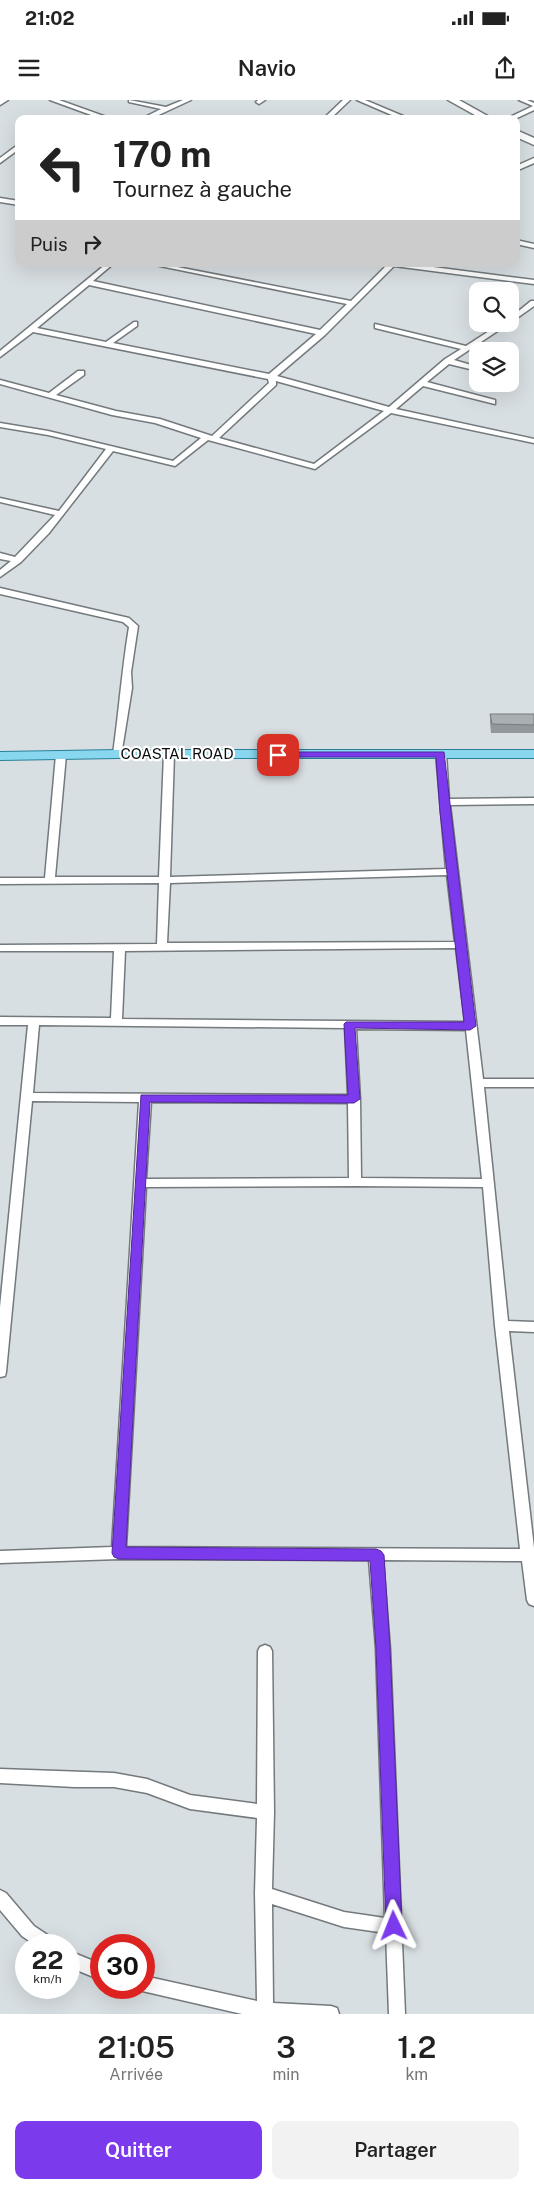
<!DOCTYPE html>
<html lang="fr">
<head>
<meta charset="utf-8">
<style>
  body { margin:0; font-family:"Public Sans",sans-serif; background:#f2f2f2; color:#222; height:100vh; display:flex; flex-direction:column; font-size:19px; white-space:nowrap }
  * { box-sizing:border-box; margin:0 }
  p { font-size:16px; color:#767676 }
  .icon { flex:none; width:28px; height:28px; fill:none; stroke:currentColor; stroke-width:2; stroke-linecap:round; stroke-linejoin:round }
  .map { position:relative; height:1914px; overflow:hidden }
  .sheet { display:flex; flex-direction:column; background:#fff; flex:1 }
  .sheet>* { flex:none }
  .top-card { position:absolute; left:15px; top:15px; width:505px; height:152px; border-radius:10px; box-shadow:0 5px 20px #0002; background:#fff; color:#222; overflow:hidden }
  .tools { position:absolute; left:469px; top:182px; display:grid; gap:10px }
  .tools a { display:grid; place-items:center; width:50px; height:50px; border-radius:10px; background:#fff; box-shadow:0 5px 20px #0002; font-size:25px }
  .speed { position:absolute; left:15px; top:1834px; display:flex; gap:10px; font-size:25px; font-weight:700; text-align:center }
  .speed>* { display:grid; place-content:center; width:65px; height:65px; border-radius:50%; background:#fff; box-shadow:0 5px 20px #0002; line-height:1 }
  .speed small { font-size:12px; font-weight:400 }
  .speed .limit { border:8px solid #d22; background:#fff; color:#111 }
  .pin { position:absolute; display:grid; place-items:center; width:42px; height:42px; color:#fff; margin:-21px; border-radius:10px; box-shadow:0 2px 8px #0006 }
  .me { position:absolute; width:55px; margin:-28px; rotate:358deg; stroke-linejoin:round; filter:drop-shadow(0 0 4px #0008) }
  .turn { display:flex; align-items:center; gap:18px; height:105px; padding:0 15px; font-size:22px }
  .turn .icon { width:65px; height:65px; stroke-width:2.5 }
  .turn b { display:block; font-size:35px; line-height:42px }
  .then { display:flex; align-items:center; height:48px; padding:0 15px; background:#0003; gap:10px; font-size:19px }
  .eta { display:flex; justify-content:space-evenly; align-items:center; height:85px; text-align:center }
  .eta b { font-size:30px; font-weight:600; line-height:35px }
  .primary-button { display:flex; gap:10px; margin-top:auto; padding:10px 15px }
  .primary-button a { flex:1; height:58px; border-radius:10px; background:#7c3aed; color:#fff; font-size:20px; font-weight:600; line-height:58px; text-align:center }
  .primary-button a+a { background:#f2f2f2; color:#222 }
  .status { display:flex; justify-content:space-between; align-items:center; height:35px; padding:0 25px; background:#fff; direction:ltr }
  .status svg { height:14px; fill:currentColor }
  header { display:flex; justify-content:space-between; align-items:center; height:65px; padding:0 15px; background:#fff; font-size:22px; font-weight:600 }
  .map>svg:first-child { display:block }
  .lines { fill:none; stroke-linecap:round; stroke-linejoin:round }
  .street-casing { stroke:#73797c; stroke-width:3 }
  .secondary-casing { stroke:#73797c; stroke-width:3 }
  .primary-casing { stroke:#287f9a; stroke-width:2 }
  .street { fill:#fff; fill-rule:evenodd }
  .secondary { fill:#fff; fill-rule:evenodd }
  .primary { fill:#88d7ef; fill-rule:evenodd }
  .wall { fill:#91979a }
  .building { fill:#a9b0b3; stroke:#767b7d }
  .route { fill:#7c3aed; stroke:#51269a }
  .labels { text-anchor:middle; stroke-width:4.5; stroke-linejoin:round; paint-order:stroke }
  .street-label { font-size:15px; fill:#0a0d0e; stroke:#fff }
</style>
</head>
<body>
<div class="status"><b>21:02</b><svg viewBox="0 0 49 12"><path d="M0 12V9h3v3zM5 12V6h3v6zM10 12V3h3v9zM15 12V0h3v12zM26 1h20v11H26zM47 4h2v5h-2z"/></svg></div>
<header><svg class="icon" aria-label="menu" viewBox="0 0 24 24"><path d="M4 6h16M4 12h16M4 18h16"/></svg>Navio<svg class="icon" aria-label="share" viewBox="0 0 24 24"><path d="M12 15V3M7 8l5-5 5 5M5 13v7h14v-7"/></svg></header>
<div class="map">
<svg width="534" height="1914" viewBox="0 0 534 1914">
  <rect width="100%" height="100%" fill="#d8dfe2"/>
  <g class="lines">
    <g class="street-casing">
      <g id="street">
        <path d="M0,0H8L0,5Z"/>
        <path d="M50,0H59L112,19H102Z"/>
        <path d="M129,0L166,7L183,0H191L150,19H141L161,9L129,2Z"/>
        <path d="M258,0H265L259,4L256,2Z"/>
        <path d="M343,0H350L330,19H323Z"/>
        <path d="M357,0H365L410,19H401Z"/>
        <path d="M519,0H527L534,3V10L515,19H506L533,6Z"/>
        <path d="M19,44V49L0,63V58Z"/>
        <path d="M534,58V63L516,71V66Z"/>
        <path d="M0,98L19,101V105L0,102Z"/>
        <path d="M516,140L534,144V148L516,144Z"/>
        <path d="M106,164H113L93,181L320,230L347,204L150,164H162L351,201L388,164H410L534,180V184L394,166L325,235L277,276L389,307L445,259L461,249L375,228V224L466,246L500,224H508L454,260L478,267V271L449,264L427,282L495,300V304L423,286L396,309L534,339V343L391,313L315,369L208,340L175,366L113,351L49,433L21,462L0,477V470L11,461L0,459V453L15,457L55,415L0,402V398L59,411L106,349L48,335L0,327V323L48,331L173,361L201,338L155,323L112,315L0,284V280L49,293L78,271H84V275L56,295L116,311L160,319L212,336L269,283L268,279L33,232L0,257V251ZM89,185L316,234L269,274L113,243L137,226V222H134L106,242L37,228ZM276,281L384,311L314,364L219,338L276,285Z"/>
        <path d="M531,201H534V206L510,223V218Z"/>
        <path d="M0,488L129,518L138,526L131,572L132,588L121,656L118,657L113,654C119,611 122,569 129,527L123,522L0,494Z"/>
        <path d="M169,651L174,654L170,777L446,769L436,654L441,651L446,654L449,699L534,698V704L450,705L483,979H534V987H484L508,1221L534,1222V1232L509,1231L534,1448V1506L529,1504L527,1500L522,1461L383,1460L390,1549L405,1914H389L386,1833L344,1827L272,1804L273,1903L331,1906L337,1908L339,1914H242L138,1890L137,1888H144V1876L257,1901L255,1793L257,1718L190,1709L147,1693L114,1687H74L0,1683V1669L114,1673L147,1679L190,1695L257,1704L258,1551L260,1547L265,1545L270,1547L272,1551L274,1712L272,1789L344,1812L385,1818L376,1549L369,1460L119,1459L0,1463V1451L112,1447L139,1002L32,1001L6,1272L5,1276L0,1277V1207L28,925H0V917L111,918L114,851H0V845L157,844L159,783L0,784V778H45L56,655L61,652L66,655L55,777H159L164,654ZM447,775L455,842L167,843L170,783ZM456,848L465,922L122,919L125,851ZM39,925L345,928L348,995L33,993ZM356,929L466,930L482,1079L361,1078L360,999ZM151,1002L348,1003L349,1078L146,1079ZM355,1086L483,1087L495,1226L520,1449L126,1447L146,1087Z"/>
        <path d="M0,1790L6,1793L34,1826L55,1840L57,1845H35L22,1836L0,1810Z"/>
        <path d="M69,1851L101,1864V1880L69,1867Z"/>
      </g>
    </g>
    <g class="secondary-casing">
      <g id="secondary">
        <path d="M448,0H459L493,19H482Z"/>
        <path d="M516,30L534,38V45L516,37Z"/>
      </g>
    </g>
    <g class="primary-casing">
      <path id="primary" d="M118,650H534V658H118L0,660V652Z"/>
    </g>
    <use href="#street" class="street"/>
    <use href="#secondary" class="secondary"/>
    <use href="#primary" class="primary"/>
  </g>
  <path class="wall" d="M490,614H534V633H491L490,622Z"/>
  <path class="building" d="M490,614H534V625L492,624Z"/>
  <path class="route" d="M278,652H444L476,926L470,930L355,928L360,999L354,1003L150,1002L126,1447L376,1449L381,1451L384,1455L390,1548L402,1826L400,1832L394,1834L388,1832L386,1826L376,1548L370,1461L119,1459L114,1457L112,1453L141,995H348L344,924L346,922H464L440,712L436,657H274L273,655Z"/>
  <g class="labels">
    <g class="street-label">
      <text x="177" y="659">COASTAL ROAD</text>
    </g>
  </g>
</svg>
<div class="tools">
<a><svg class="icon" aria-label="search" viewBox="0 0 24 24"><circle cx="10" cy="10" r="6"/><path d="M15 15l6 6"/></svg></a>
<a><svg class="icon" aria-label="layers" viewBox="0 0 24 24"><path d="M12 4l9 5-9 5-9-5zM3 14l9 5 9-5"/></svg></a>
</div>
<div class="speed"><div>22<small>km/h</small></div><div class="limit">30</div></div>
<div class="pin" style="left:278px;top:655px;background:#d93025"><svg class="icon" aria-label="arrive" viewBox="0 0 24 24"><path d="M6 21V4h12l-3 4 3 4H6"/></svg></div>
<svg class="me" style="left:394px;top:1826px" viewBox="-20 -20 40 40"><path d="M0-17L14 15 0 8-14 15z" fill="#7c3aed" stroke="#fff" stroke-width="4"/></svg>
<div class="top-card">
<div class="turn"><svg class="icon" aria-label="left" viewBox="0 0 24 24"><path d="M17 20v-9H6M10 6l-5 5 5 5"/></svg><div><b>170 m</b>Tournez à gauche</div></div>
<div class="then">Puis<svg class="icon" aria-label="right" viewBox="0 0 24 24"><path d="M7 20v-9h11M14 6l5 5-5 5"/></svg></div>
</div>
</div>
<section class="sheet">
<div class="eta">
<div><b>21:05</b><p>Arrivée</p></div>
<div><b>3</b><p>min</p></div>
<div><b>1.2</b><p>km</p></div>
</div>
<div class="primary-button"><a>Quitter</a><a>Partager</a></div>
</section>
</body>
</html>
